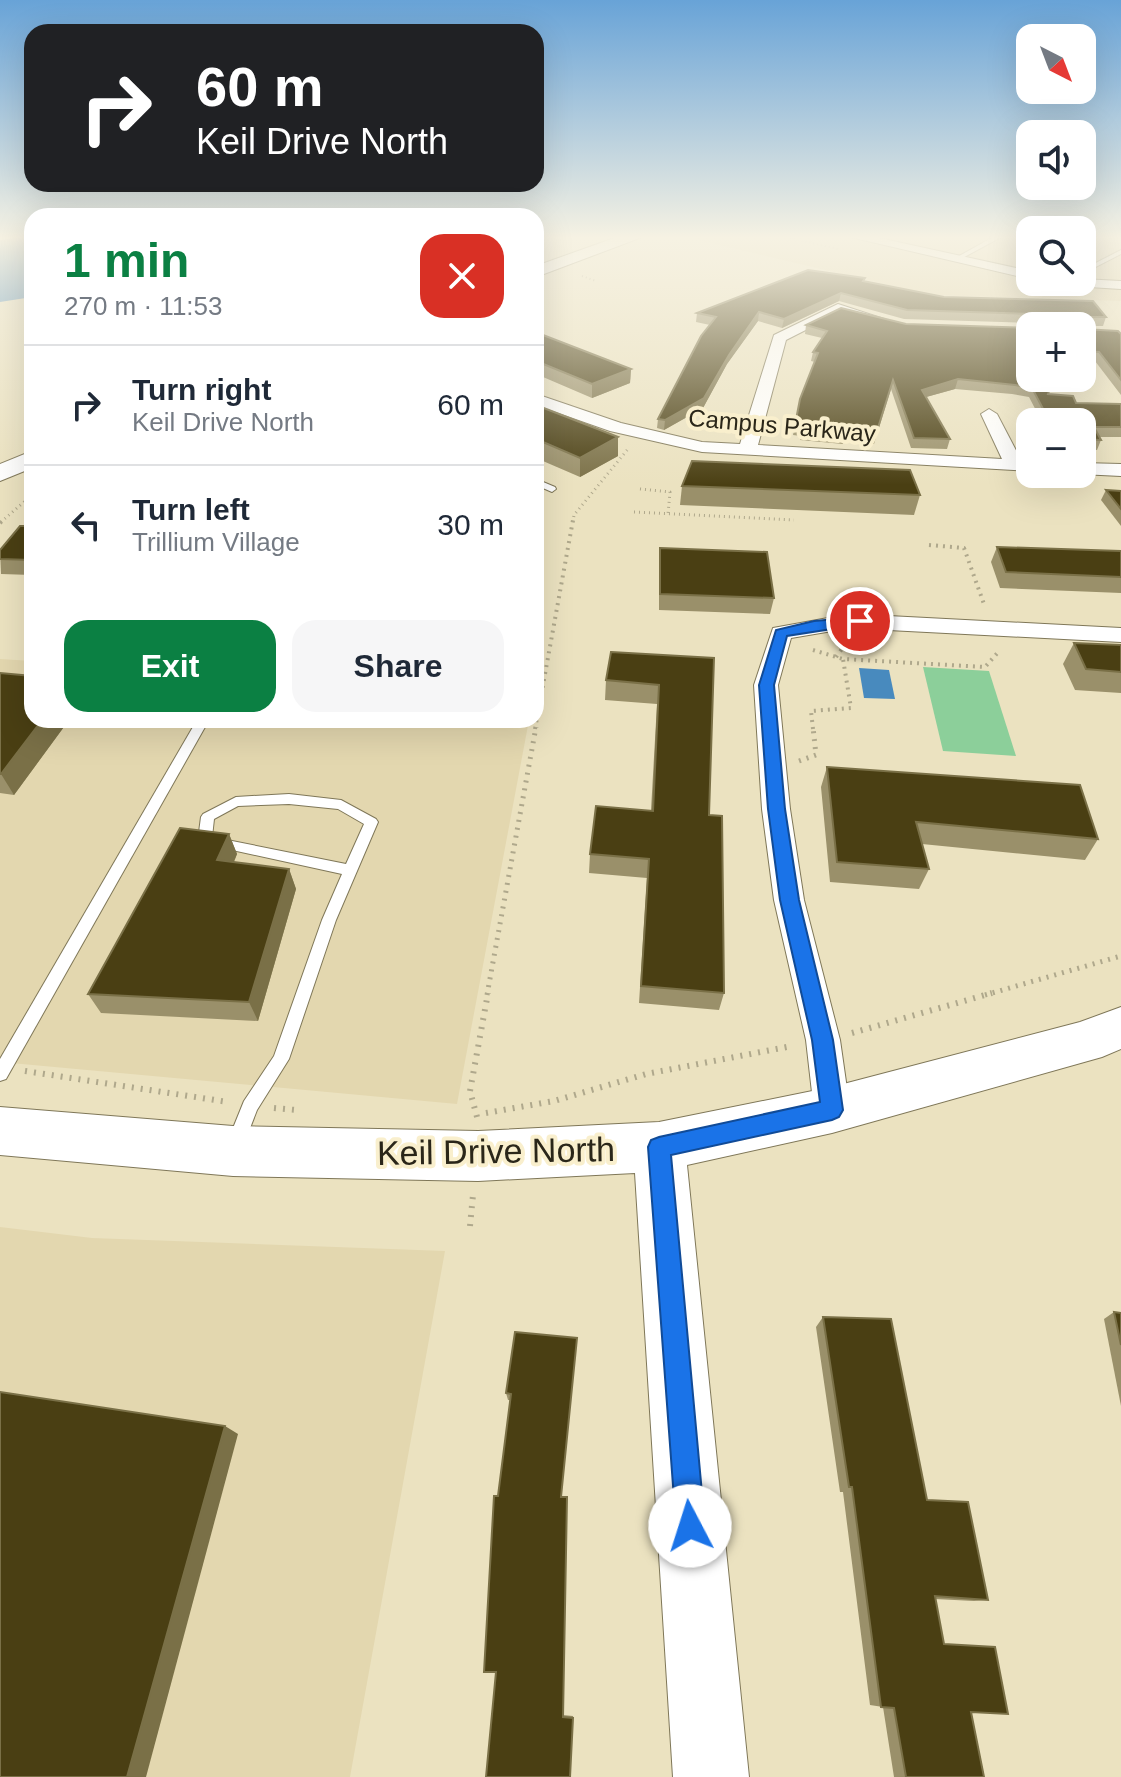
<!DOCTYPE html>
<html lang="en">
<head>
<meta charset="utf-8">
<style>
  body { margin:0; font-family:Helvetica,sans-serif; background:#f6f6f7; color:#1f2937; height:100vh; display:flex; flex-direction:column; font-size:30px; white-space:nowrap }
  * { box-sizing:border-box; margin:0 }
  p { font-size:26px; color:#747a83 }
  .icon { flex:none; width:44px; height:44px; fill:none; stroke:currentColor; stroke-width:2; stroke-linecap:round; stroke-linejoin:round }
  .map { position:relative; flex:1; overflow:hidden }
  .drawer { position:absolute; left:24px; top:208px; width:520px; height:520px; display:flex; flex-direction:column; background:#fff; border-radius:24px; box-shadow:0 8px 32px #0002 }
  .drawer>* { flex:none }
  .banner { position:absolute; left:24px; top:24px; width:520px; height:168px; border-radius:24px; box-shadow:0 8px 32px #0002; background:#202124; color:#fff; overflow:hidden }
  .needle { width:52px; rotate:138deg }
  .buttons { position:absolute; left:1016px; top:24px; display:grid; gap:16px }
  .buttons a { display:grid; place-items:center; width:80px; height:80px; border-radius:16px; background:#fff; box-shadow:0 8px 32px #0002; font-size:40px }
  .pin { position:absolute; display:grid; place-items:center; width:68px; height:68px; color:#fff; margin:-34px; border:4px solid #fff; border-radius:50%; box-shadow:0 2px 8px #0007 }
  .me { position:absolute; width:88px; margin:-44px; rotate:355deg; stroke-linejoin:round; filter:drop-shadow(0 0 6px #0008) }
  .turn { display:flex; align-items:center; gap:28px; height:168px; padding:0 40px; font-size:36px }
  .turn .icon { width:104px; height:104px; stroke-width:2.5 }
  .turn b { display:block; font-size:56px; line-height:68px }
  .round { display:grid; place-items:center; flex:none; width:84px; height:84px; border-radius:24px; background:#f6f6f7 }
  .overview { display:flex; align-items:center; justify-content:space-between; height:136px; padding:0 40px }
  h1 { font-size:48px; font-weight:700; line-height:60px; color:#0b8043 }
  .action { display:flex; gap:16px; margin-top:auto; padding:16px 40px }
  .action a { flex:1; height:92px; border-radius:24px; background:#0b8043; color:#fff; font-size:32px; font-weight:700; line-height:92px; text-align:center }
  .action a+a { background:#f6f6f7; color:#1f2937 }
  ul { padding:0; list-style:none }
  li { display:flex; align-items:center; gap:24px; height:120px; padding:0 40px; border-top:2px solid #e0e1e3 }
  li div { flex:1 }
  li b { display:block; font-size:30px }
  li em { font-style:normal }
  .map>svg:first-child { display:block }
  .built { fill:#e3d7af }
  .green { fill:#8ccf9a }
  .water { fill:#488abe }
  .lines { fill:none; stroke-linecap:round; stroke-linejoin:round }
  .lane-casing { stroke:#7f7758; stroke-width:2 }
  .street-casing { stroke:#7f7758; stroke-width:2 }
  .secondary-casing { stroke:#7f7758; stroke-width:2 }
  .path-far4 { stroke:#afa88c; stroke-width:2; stroke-dasharray:1 3; stroke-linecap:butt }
  .path-far3 { stroke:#afa88c; stroke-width:3; stroke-dasharray:1 4; stroke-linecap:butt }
  .path-far2 { stroke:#afa88c; stroke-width:4; stroke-dasharray:2 5; stroke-linecap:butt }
  .path-far1 { stroke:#afa88c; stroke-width:5; stroke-dasharray:2 6; stroke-linecap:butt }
  .path { stroke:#afa88c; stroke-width:6; stroke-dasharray:2 7; stroke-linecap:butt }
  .lane { fill:#fff; fill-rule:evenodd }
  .street { fill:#fff; fill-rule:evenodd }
  .secondary { fill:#fff; fill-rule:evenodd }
  .wall { fill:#9a906a }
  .shaded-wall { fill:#7a7047 }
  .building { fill:#4a3f13; stroke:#7a7047; stroke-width:2 }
  .route { fill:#1a73e8; stroke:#114b97; stroke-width:2 }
  .labels { text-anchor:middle; stroke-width:8; stroke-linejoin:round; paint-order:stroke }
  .far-street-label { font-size:24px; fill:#2a2619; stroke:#f9efcd }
  .near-street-label { font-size:34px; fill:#2a2619; stroke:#f9efcd }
</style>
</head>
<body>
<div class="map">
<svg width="1121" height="1777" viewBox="0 0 1121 1777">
  <rect width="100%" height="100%" fill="#ebe2c0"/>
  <g class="built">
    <path d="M682,236H1030V282H1082V236H1121V301L930,295Z"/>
    <path d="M0,659L32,661V720H529L457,1104L0,1062Z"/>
    <path d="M0,1227L92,1238L445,1251L350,1777H0Z"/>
  </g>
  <path class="green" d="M923,667L989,671L1016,756L943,751Z"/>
  <g class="water">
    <path d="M32,236V297L0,302V240Z"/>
    <path d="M859,668L889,670L895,699L864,698Z"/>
  </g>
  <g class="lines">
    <g class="lane-casing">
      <g id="lane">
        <path d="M995,236H1003L957,261L952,260Z"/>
        <path d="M1121,250V254L1082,274V270Z"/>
        <path d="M536,479L555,487L556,489L552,492L536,485Z"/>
        <path d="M197,720H209L6,1079L0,1081V1059Z"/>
        <path d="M289,794L341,800L376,819L378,822L336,920L289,1059L257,1110L242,1149L236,1151L230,1149L227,1143L244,1101L274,1056L322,920L342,874L200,843L198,840L201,817L203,814L236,797ZM289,804L338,809L364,824L346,864L212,837L214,819L238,806Z"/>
      </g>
    </g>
    <g class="street-casing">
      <g id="street">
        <path d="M846,236H870L1030,271V279Z"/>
        <path d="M1082,279L1121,281V289L1073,286L1066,282H1082Z"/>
        <path d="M838,304L884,319L877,323L839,313L786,340L758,445L1002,459L981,414L989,409L997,414L1021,460L1030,461V471L702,452L610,431L536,405V394L621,423L702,442L740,444L774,335Z"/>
        <path d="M1082,463L1121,464V476L1080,474Z"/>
        <path d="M850,614L1121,628V642L850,628L791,638L778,685L790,809L804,900L840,1040L850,1110L845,1122L832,1127L819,1122L814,1110L806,1040L774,900L762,809L754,685L773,628Z"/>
      </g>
    </g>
    <g class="secondary-casing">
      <g id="secondary">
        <path d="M620,236H645L536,277V266Z"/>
        <path d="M32,451V468L0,481V464Z"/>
        <path d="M1121,1007V1049L1102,1057L832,1133L687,1165L749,1777H673L635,1173L478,1181L233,1176L0,1155V1107L233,1126L478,1131L659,1122L832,1087L1080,1022Z"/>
      </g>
    </g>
    <g class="path-far4">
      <path d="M782,236L838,249"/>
      <path d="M582,276L596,281"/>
    </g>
    <g class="path-far3">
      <path d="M640,489L670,492L668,514"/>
      <path d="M634,512L794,520"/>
      <path d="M1,522L32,495"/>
      <path d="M573,522L574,515L628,449"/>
    </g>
    <g class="path-far2">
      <path d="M0,523L3,520"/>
      <path d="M929,545L964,548L985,607"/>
      <path d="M813,650L843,659"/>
      <path d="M836,657L847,642"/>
      <path d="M535,729L573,520"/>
      <path d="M813,729L811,711L851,708L843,659L985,667L1000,650"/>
    </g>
    <g class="path-far1">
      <path d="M799,761L816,755L813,727"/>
      <path d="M487,995L536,727"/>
      <path d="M985,995L1121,956"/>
    </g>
    <g class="path">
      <path d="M852,1033L992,993"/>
      <path d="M25,1071L228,1102"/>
      <path d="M274,1108L296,1110"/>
      <path d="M486,1113L554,1101L646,1074L792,1046"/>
      <path d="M477,1117L470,1091L488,993"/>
      <path d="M470,1226L473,1195"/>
    </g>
    <use href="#lane" class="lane"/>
    <use href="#street" class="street"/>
    <use href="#secondary" class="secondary"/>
  </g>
  <g class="wall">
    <path d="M865,278L864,281L944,297L1106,317L1103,326H1083V329L1121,334V395L1095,361L1082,360V326H1034L1031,323L904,319L839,301L782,328L758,321L727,364L703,408L664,430L657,428L658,419L710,325L696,322L697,313Z"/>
    <path d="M906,324L1048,394L1076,403L1121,404V437H1099L1101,440L1097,450L1082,449V422H1042L1029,397L1012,394L955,389L926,397L950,439L947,449L911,448L891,389L874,444L844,439L843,444L800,440L801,436L793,435L800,399L815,362L811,361L813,352L822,338L805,334L806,325Z"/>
    <path d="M536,338L631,369L630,383L592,398L536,374Z"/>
    <path d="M536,405L618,456L580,477L536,458Z"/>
    <path d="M682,486L920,495L914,515L680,505Z"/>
    <path d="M1106,490L1121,491V526L1101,500Z"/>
    <path d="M32,526V575L1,574L0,550Z"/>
    <path d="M997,547L1121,551V593L1000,588L991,562Z"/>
    <path d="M660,548L774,598L770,614L659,610V564Z"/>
    <path d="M1074,643L1121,645V693L1075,690L1063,664Z"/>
    <path d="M714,658L709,815L724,993L719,1010L639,1003L647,878L589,873L590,854L651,810L657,704L605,700L606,680Z"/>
    <path d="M0,673L32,720H69L14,795L0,793Z"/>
    <path d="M827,767L1098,839L1085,860L922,844L929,869L919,889L830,882L821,787Z"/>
    <path d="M229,834L237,854L234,862L289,869L296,889L258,1021L101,1013L88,994Z"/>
    <path d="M1114,1312L1121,1313V1406L1104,1319Z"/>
    <path d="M823,1317L927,1500L988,1600L974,1601L935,1599L944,1644L971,1712L984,1777H894L883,1707L870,1705L843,1492H840L816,1327Z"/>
    <path d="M515,1332L562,1497L563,1715L573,1716V1718L570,1777L496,1672L498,1496L511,1400H508L506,1393Z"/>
  </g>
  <g class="shaded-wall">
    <path d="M841,293L839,301L782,328L784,319Z"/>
    <path d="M759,312L758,321L727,364L703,408L664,430L665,420L729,355Z"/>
    <path d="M631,369L630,383L592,398V384Z"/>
    <path d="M958,379L955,389L919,399L922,390Z"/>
    <path d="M618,437V456L580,477V458Z"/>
    <path d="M42,720H69L14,795L1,774Z"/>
    <path d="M229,834L237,854L226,880L217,860Z"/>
    <path d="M289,869L296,889L258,1021L249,1002Z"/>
    <path d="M225,1426L238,1434L146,1777H127Z"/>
  </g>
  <g class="building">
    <path d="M808,270L865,278L863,281L944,297L1093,301L1106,317H1083V329L1118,331L1121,334V380L1099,352L1082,351V326H1034L1037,318L1034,314L907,310L841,293L784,319L759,312L729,355L704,398L665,420L658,419L701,336L716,317L697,313Z"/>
    <path d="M841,308L906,324L1030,328V378H1054L1048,394L1073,396L1076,403L1121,404V427H1094L1101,440L1082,439V422H1050L1032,388L1015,385L958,379L922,390L950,439L914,438L893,380L876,434L846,430L845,435L802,430L803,426L795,425L800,399L818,353L813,352L827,331L806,325Z"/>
    <path d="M543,335L631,369L592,384L536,361V338Z"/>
    <path d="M536,405L618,437L580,458L536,439Z"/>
    <path d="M692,461L910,470L920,495L682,486Z"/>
    <path d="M1106,490L1121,491V509Z"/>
    <path d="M20,526H32V560L0,559V550Z"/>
    <path d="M997,547L1121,551V577L1006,572Z"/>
    <path d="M660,548L767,552L774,598L660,594Z"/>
    <path d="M1074,643L1121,645V672L1086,669Z"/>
    <path d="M611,652L714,658L709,815L722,816L724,993L641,986L649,859L590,854L596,806L653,811L659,685L606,680Z"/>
    <path d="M0,673L32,676V720H42L1,774H0Z"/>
    <path d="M827,767L1080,785L1098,839L916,822L929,869L837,862Z"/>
    <path d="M180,828L229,834L217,860L289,869L249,1002L88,994Z"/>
    <path d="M1114,1312L1121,1313V1345Z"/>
    <path d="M823,1317L891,1319L927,1500L968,1502L988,1600L935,1596L944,1644L995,1647L1008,1714L971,1712L984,1777H906L894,1708L881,1707L852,1487H849Z"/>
    <path d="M515,1332L577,1338L561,1497H567L563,1717L573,1718L570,1777H486L496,1672H484L494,1496H498L511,1394L506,1393Z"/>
    <path d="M0,1392L225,1426L127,1777H0Z"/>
  </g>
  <linearGradient id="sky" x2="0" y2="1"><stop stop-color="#68a3d7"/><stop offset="0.49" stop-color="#f6f2e3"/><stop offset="1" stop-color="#f6f2e3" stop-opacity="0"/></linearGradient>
  <rect width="1121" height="485" fill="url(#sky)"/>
  <path class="route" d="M860,617L865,618V624L787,636L774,685L785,809L799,900L833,1040L843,1110L839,1117L832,1120L671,1155L705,1526L701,1536L690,1540L680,1536L676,1526L648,1147L651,1140L659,1137L820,1102L812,1040L780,900L768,809L759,685L776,630L814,621Z"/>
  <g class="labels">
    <g class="far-street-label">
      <text transform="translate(782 426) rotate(5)" y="8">Campus Parkway</text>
    </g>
    <g class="near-street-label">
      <text transform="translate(496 1151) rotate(-1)" y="12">Keil Drive North</text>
    </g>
  </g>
</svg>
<div class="buttons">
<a><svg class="needle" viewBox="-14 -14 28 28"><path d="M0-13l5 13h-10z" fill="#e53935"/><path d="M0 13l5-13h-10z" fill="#747a83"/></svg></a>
<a><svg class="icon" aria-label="sound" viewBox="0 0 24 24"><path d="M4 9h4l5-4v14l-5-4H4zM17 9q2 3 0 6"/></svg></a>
<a><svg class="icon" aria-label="search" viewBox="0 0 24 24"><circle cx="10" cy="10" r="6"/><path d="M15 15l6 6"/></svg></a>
<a>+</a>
<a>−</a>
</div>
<div class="pin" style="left:860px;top:621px;background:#d93025"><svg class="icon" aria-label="arrive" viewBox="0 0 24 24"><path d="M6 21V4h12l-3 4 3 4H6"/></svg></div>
<svg class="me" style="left:690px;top:1526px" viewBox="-20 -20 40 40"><circle r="19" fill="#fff"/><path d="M0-13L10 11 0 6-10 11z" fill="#1a73e8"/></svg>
<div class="banner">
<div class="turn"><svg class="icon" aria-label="right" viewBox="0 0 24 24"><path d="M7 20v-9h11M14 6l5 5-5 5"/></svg><div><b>60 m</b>Keil Drive North</div></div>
</div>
<section class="drawer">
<div class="overview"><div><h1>1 min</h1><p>270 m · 11:53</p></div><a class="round" style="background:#d93025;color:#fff"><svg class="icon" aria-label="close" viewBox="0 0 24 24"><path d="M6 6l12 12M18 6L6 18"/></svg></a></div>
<ul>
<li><svg class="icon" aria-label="right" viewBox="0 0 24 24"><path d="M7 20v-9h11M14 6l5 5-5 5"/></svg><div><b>Turn right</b><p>Keil Drive North</p></div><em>60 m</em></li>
<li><svg class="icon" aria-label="left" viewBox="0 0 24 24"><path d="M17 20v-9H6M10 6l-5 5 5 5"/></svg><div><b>Turn left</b><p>Trillium Village</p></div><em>30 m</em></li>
</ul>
<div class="action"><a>Exit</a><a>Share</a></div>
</section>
</div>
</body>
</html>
